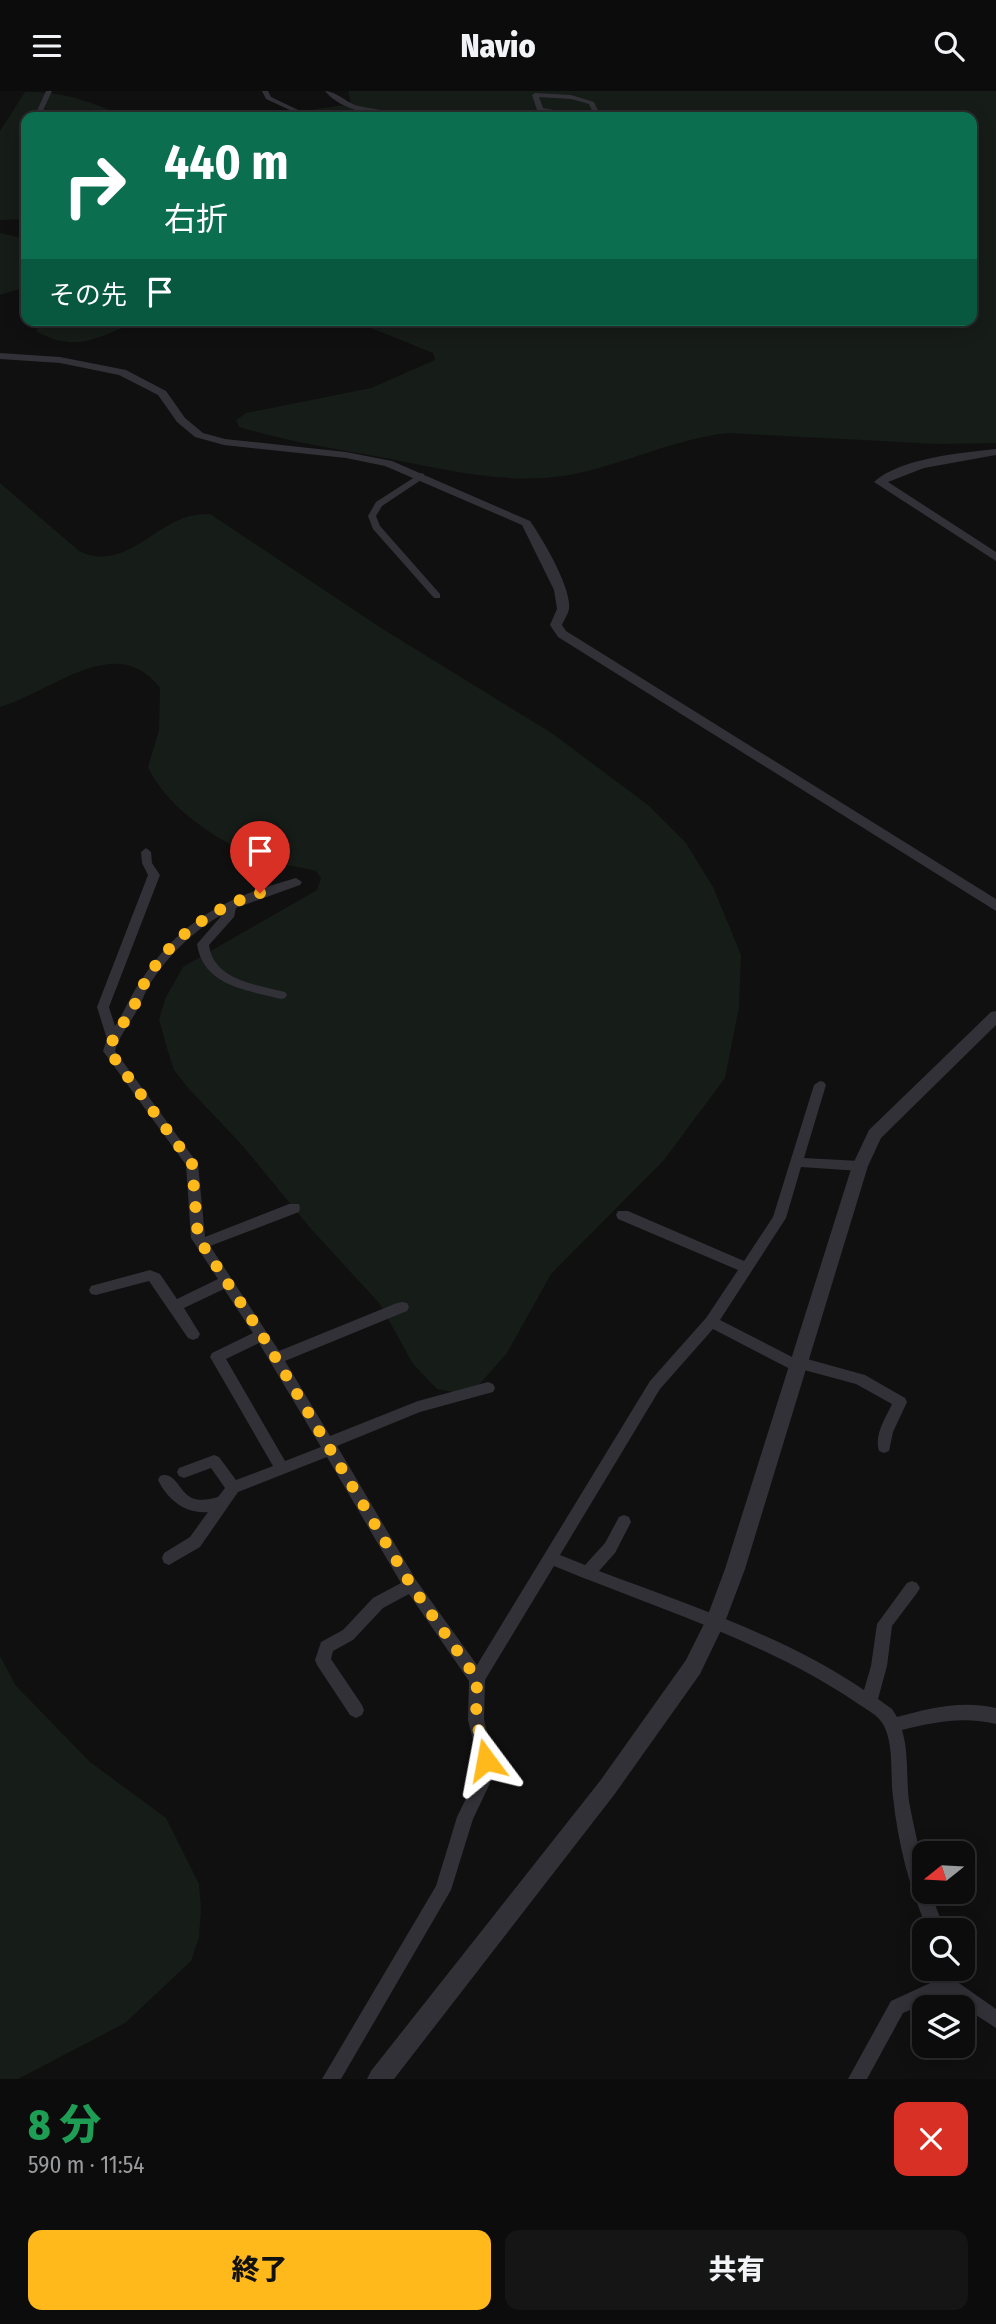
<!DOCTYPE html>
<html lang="ja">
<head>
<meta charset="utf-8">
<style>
  body { margin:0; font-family:"Fira Sans Condensed","Noto Sans JP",sans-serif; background:#151516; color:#f1f3f6; height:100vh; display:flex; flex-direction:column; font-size:26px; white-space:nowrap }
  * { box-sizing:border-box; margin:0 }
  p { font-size:23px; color:#9a9b9d }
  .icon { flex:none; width:38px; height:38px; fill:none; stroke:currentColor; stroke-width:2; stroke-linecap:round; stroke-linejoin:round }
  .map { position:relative; height:1988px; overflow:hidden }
  .sheet { display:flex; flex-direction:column; background:#0c0c0d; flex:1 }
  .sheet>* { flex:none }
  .hud { position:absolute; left:21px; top:21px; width:956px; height:214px; border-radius:14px; box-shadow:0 4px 18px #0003,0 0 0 2px #2c2c2e; background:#0b6e4f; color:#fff; overflow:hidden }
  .needle { width:46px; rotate:252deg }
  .tools { position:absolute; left:912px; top:1750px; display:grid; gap:14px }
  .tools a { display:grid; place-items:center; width:63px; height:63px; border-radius:14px; background:#0c0c0d; box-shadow:0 4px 18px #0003,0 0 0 2px #2c2c2e; font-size:35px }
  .pin { position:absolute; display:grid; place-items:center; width:60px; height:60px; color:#fff; margin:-72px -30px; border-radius:50% 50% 50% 0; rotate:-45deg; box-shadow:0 0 7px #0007 }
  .pin .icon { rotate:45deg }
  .me { position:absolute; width:77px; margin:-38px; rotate:347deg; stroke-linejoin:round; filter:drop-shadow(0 0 5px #0008) }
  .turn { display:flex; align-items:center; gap:24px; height:147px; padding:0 28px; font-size:32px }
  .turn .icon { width:91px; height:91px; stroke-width:2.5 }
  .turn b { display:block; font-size:49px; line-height:60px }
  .then { display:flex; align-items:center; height:66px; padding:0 28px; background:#0003; gap:14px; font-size:26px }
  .round { display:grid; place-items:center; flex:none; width:74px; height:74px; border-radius:14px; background:#151516 }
  .overview { display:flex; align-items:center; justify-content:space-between; height:119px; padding:0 28px }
  h1 { font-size:42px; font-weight:800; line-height:52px; color:#1e9e55 }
  .cta { display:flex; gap:14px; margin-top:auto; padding:14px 28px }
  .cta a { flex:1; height:80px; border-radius:14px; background:#ffb91b; color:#111; font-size:28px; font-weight:800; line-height:80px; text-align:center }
  .cta a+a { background:#151516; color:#f1f3f6 }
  header { display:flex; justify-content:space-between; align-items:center; height:91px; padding:0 28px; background:#0c0c0d; font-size:32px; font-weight:800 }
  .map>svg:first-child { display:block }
  .green { fill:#161c17 }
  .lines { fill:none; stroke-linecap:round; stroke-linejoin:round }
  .minor { fill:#313137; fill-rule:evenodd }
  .tertiary { fill:#313137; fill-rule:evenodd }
  .route { stroke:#ffb91b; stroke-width:12; stroke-dasharray:0 21.6 }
</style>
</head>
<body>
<header><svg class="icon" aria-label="menu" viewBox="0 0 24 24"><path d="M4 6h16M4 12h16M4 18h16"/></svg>Navio<svg class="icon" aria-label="search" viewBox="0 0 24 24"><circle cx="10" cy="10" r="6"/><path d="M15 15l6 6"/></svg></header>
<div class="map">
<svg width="996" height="1988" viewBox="0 0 996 1988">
  <rect width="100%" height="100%" fill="#101011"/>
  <g class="green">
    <path d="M348,0H996V352L937,353L728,342C673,348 623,374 569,384C508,395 444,378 385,367C336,358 286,350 239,336L236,329L246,322L371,297L435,269L433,262L351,229H971V26H299L303,20L351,13Z"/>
    <path d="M25,1C62,0 93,11 126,26H26V128L0,129V40Z"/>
    <path d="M0,142L26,148V196L0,204Z"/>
    <path d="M44,229H138C102,246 74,263 36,240Z"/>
    <path d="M0,392L79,460C120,480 149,440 183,427C192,424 201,423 210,423L378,535L553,643L648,714L686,752L713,796L741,864L739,916L725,987L664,1069L551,1183L507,1262L476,1297L459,1302L437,1298L413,1273L380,1213L312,1139L242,1054L188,997L174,979L166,954L159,928L166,906L183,876L317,799L321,787L316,780C297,775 275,773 257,766C217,750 166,716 148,676L159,639L160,597C116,539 51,602 0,616Z"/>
    <path d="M0,1565L16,1595L90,1671L166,1727L199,1793L201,1818L199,1846L191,1870L125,1932L18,1988H0Z"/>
  </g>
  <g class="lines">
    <g class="minor">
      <path d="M46,0H52L40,26H34Z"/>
      <path d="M262,0H268L271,6L313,26H305L266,8Z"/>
      <path d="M325,0C335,0 345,10 355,14C373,19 394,19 410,26C384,27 343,22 325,0Z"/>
      <path d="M535,2L571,4L594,11L601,26H595L589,13L571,8L539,6L543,17L592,26H577L550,22L547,25L499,26L502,24L542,21L537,19L532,4Z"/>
      <path d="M26,52V59L21,60L23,54Z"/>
      <path d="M421,382L424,383V387L382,415L376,425L380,435L440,503V507H434L373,438L368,425L376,411Z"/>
      <path d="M146,757L151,761L152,772L160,784L109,916L115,935C125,920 131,903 142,888C183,827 228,806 296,787L302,791L300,794L236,817L234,826L209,854C214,890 256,893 285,901L287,904L285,907L281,908C247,899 203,895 197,853L223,823C193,840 166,866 148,896C144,904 141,913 136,921C129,934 119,945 115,960L198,1073L205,1146L289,1113H299L300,1117L299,1121L210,1155L279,1260L397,1212L402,1211L407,1212L409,1216L407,1220L285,1270L330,1345L418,1310L488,1291L493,1293L495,1297L493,1301L420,1321L337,1355L416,1489L477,1574L650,1290L706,1227L738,1179L618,1128L616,1124L618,1120H628L744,1170L773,1126L814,994L820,990L824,991L826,994L804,1067L860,1070L864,1072L866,1075L864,1078L860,1080L801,1076L786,1127L720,1229L796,1268L800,1266L865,1284L905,1307L907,1311L893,1341L889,1360L884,1362L879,1360C874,1344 885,1328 892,1313L856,1293L804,1279L799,1282L794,1280L713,1238L660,1298L560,1464L585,1474L605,1452L619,1426L624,1424L629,1426L631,1431L615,1462L599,1480C689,1514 784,1545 864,1599L871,1575L877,1533L907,1492L912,1490L917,1492L920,1497L917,1502L892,1535L887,1575L878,1608L892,1618L897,1626C930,1617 961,1609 996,1617V1633C963,1625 934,1631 902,1639C909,1662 906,1686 909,1710C914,1740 924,1770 924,1801H930L945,1839H928C909,1797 898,1752 893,1706C890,1684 894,1658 885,1637C880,1624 865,1618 854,1610C763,1549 653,1516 554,1475L485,1589L484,1629L494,1669L492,1688L473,1728L451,1799L341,1988H322L436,1795L457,1726L476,1687L478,1669L468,1629L469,1590L409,1503L383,1517L353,1549L333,1560L331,1568L362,1614L364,1619L362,1624L356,1627L350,1624L317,1574L315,1569L321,1551L343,1539L373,1507L401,1492L327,1366L238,1401L200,1456L169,1474L164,1472L162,1467L164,1462L190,1446L208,1421C185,1423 168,1409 158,1389L160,1385C176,1379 180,1405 195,1408C202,1410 211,1408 218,1406L225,1397L211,1377L184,1387L179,1385L177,1381L179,1377L214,1364L219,1366L236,1389L273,1375L210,1266L212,1262L253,1242L224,1198L184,1217L200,1243L198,1247L193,1249L188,1247L149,1190L96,1204L91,1203L89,1199L91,1195L150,1179L160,1183L177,1208L218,1188L191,1147L186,1074L103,960L107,948L97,916L148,784L142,772L141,761ZM259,1252L321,1356L285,1370L226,1268Z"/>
      <path d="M942,1878H960L956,1890L996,1918V1937L945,1904L903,1922L867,1988H848L891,1910L939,1888Z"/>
    </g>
    <g class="tertiary">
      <path d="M0,262L60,266L126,279L166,300L185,327L203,342L225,348L346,361L392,370L530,430C542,447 572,497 569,518C568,523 564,529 562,534L566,540L996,808V820L558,546L550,534L557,518L554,499L522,434L385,375L346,367L224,354L195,346L177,331L158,304L119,284L60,272L0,268Z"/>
      <path d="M996,358V364L924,377L888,391L996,461V470L874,391C900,367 961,362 996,358Z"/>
      <path d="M996,920V934L881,1047L868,1075L745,1478L725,1531L700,1583L614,1704L394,1988H367L371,1980L600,1690L686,1569L706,1529L725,1478L852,1075L869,1039L991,921Z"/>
    </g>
  </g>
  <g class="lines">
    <path class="route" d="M260,802C213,816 167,849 144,893C140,901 137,910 132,918C124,933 113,943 109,960L192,1073L198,1147L262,1244L411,1494L477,1588L476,1629L486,1669"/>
  </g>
</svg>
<div class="tools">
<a><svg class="needle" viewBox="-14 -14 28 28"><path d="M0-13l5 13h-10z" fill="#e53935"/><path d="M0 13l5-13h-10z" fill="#9a9b9d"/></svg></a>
<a><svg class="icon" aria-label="search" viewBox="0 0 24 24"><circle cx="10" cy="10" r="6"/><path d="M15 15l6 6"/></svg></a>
<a><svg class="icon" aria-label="layers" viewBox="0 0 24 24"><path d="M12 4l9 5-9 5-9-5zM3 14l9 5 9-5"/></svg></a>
</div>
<div class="pin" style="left:260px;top:802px;background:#d93025"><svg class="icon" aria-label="arrive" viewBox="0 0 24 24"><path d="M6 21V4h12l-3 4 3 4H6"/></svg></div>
<svg class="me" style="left:486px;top:1669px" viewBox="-20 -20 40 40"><path d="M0-17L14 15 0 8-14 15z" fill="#ffb91b" stroke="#fff" stroke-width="4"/></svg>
<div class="hud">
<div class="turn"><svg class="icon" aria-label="right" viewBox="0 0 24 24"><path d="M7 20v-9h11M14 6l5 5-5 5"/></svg><div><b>440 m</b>右折</div></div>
<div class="then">その先<svg class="icon" aria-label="arrive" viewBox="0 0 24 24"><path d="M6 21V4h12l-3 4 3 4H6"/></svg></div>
</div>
</div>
<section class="sheet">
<div class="overview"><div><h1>8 分</h1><p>590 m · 11:54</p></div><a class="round" style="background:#d93025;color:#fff"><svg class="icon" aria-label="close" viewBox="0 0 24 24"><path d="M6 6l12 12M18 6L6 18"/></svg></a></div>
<div class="cta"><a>終了</a><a>共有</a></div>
</section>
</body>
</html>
